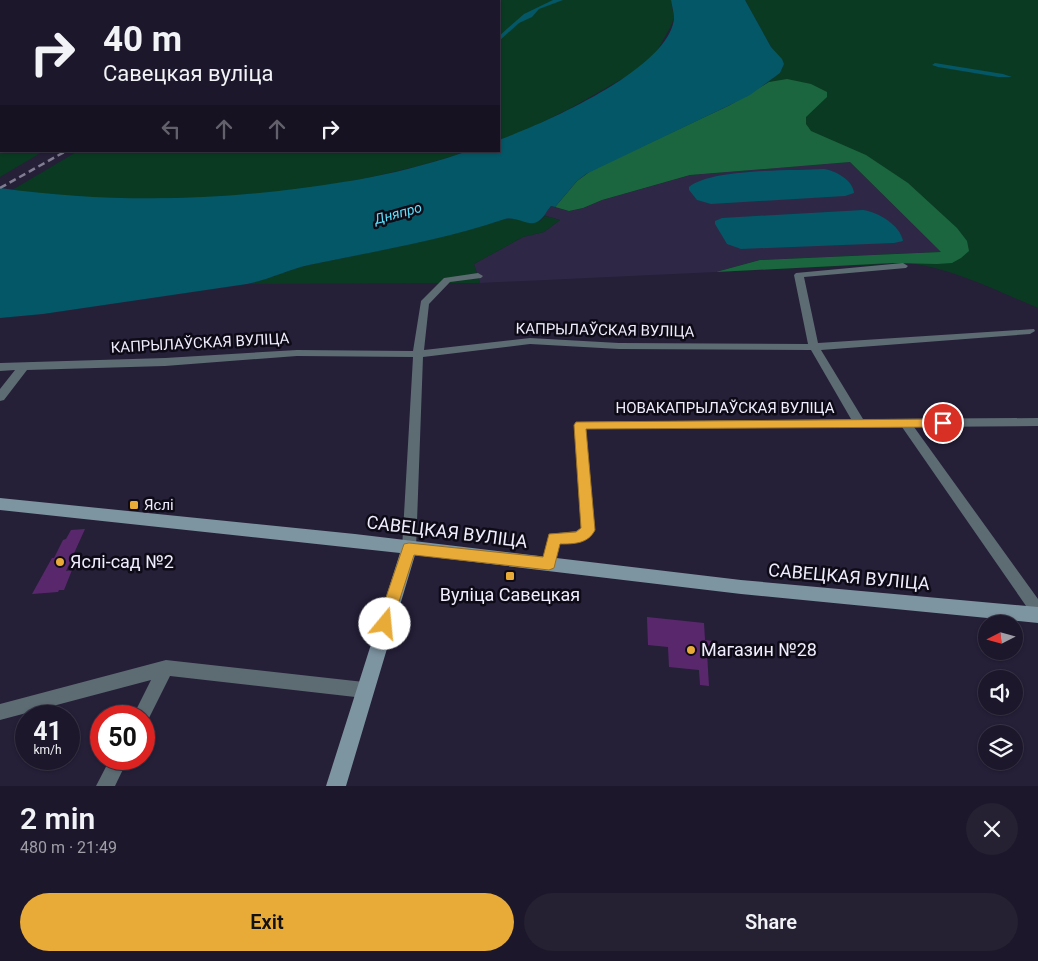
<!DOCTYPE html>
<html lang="en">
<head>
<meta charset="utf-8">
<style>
  body { margin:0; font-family:Roboto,sans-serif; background:#252032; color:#f1f3f6; height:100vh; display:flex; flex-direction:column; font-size:19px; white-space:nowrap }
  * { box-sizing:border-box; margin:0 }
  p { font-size:16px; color:#a09fa8 }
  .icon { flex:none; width:28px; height:28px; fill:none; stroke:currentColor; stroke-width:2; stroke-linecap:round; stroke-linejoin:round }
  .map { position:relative; height:786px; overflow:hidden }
  .side { display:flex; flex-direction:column; background:#1c172a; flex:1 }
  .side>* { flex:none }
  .banner { position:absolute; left:0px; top:0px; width:500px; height:152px; box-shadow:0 1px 4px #0004,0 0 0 1px #3a3647; background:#1c172a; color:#f1f3f6; overflow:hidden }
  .needle { width:32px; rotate:264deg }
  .buttons { position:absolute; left:978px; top:615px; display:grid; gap:10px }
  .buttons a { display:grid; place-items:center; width:45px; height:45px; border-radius:50%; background:#1c172a; box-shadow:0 1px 4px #0004,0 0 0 1px #3a3647; font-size:25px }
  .speed { position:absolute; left:15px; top:705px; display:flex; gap:10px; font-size:25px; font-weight:700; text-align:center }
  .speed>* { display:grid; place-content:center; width:65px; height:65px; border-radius:50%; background:#1c172a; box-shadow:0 1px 4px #0004,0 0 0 1px #3a3647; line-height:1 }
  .speed small { font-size:12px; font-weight:400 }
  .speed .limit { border:8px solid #d22; background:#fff; color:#111 }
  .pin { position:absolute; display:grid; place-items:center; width:42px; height:42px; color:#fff; margin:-21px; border:2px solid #fff; border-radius:50%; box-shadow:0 1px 5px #0007 }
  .me { position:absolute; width:55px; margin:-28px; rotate:17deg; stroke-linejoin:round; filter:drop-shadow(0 0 4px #0008) }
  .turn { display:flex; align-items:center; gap:18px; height:105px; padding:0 20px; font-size:22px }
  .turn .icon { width:65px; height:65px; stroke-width:2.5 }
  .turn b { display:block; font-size:35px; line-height:42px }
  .lanes { display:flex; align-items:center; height:48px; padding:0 20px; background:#0003; justify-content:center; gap:25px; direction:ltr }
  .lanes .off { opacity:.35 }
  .round { display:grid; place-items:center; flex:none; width:52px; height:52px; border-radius:26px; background:#252032 }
  .head { display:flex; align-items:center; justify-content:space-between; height:85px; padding:0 20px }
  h1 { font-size:30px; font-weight:600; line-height:38px }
  .action { display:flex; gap:10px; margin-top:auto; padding:10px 20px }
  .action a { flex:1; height:58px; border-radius:30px; background:#e9ab38; color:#111; font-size:20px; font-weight:600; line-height:58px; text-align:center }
  .action a+a { background:#252032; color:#f1f3f6 }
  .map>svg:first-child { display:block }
  .built { fill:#2f2746 }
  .green { fill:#0a3a21 }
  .forest { fill:#1b663f }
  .water { fill:#045766 }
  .building { fill:#59286c }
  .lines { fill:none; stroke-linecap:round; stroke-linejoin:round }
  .minor { fill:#5d6b73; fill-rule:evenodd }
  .secondary { fill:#7d94a1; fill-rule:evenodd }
  .rail-far1 { stroke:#817c91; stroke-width:1; stroke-dasharray:4.5 2; stroke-linecap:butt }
  .rail { stroke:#817c91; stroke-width:2.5; stroke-dasharray:7 4; stroke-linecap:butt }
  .route { fill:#e9ab38; stroke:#976f24 }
  .poi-dot { fill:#e9ab38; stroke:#0e0b16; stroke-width:2 }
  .labels { text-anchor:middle; stroke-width:5; stroke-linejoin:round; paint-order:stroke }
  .far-water-label { font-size:14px; font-style:italic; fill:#5ce0fd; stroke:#0e0b16 }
  .street-label { font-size:15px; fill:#f0edfe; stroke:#0e0b16 }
  .poi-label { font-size:15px; fill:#f0edfe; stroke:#0e0b16; text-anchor:start }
  .near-street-label { font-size:18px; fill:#f0edfe; stroke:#0e0b16 }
  .near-poi-label { font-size:18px; fill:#f0edfe; stroke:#0e0b16; text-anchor:start }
</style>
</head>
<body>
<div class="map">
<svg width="1038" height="786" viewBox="0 0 1038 786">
  <rect width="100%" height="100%" fill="#251f38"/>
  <path class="built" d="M844,162H850L941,252L760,260L716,272L480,283L474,264L523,237L544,232L560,220L543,215L551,206L569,211L583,208L602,200L690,175Z"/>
  <g class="green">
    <path d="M0,0H313L1,1V151H44L0,177Z"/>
    <path d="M331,0H671L674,18L670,28L656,53L636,71L569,109L522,132L499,140V1H329Z"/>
    <path d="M745,0H1038V308C997,291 954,269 910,263L716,272L760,260L941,252L850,162L690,175L602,200L583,208L569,211L555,207L568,193L750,95L780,73L784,64L771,47Z"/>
    <path d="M78,151H469C326,198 161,210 12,190Z"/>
    <path d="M545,216L560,220L544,232L523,237L474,264L480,283L247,284C268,280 287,270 309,265C375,251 441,240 505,219L516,218L539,222Z"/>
  </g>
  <path class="forest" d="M787,79L811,84L827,92V97L806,117V124L811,131L866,155L908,183L957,228L967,241L969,251L961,258L952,263L937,264L893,263L716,272L760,260L941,252L850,162L690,175L602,200L583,208L569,211L555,207L577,181L592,170L730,105L769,82Z"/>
  <g class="water">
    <path d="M553,0H563L539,9L532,17L519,23L499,41V36L524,14Z"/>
    <path d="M671,0H745L771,47L782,59L784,64L780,73L750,95L730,105L586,174L577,181L555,207L551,206C545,213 545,216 540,220C530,229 519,216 505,219C441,241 375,251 309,265C287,270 268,280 247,284L43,314L0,318V188C114,204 230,201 343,182C378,177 413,168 447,158C454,156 461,153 468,151C478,150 489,151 499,151V140C542,124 668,70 674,19C674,13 672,6 671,0Z"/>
    <path d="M935,63L1003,74L1012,77H998L938,67L932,65Z"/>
    <path d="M824,169C836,171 853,180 854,193L845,196L711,204L697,200L689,190V187C712,168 793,171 824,169Z"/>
    <path d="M863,210C878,212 900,225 903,241L894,243L741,249L727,244L715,224V221L722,218Z"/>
  </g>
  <g class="building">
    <path d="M85,529L66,571L72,570L64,590H59L58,592L32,594L52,558H54L63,540L66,539L71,530Z"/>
    <path d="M647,617L704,623L705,640L713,641L714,654L707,653L709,686L700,685L699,670L669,667L668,647L648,645Z"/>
  </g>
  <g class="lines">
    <g class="minor">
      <path d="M903,263L908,266L906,268L804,277L818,343L1034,329L1035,331L1030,334L821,350L863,419L1038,418V426L914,427L1038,599V618L1033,616L902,427L586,429L595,530C588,544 573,543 560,544L554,568L549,570L544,568L542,564L549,534L576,531L581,528L574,425L576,422L851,419L811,350L619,349L530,344L423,357L416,549L414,553L409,555L404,553L402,549L413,357L297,356L165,366L27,370L4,400L0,401V389L15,370L0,371V363L165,358L297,350L413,351L421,301L444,278L478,273L483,276L481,278L450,282L429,304L424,350L530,338L619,343L808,344L794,275L796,273Z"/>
      <path d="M166,660L364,682L370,684L372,690L370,696L364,698L170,676L147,722L144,723V716H133L151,680L0,720V704Z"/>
      <path d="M110,759H128L115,786H96Z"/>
    </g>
    <path class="secondary" d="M0,498L355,534L741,580L1038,607V623L741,594L415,555L346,786H326L400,553L0,510Z"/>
    <path class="rail-far1" d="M319,1L322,0"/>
    <path class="rail" d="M0,188L66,151"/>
  </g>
  <path class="route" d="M943,419L949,423L943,427L586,429L595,530C588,544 574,544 560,544L554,568L549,570L414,555L390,630L385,632L380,630L377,624L404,544L409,543L543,557L549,534L576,532L581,528L574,425L576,422Z"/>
  <g class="poi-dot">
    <rect x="129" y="500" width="10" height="10" rx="2.5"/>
    <circle cx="60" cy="562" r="5"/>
    <rect x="505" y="571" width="10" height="10" rx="2.5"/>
    <circle cx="691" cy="650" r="5"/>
  </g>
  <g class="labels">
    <g class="far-water-label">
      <text transform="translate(398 213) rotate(-15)" y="5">Дняпро</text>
    </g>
    <g class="street-label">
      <text transform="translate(605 330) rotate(1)" y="5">КАПРЫЛАЎСКАЯ ВУЛІЦА</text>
      <text transform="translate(200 343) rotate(-3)" y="5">КАПРЫЛАЎСКАЯ ВУЛІЦА</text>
      <text x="725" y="413">НОВАКАПРЫЛАЎСКАЯ ВУЛІЦА</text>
    </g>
    <g class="poi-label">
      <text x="144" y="510">Яслі</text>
    </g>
    <g class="near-street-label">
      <text transform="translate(447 532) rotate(7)" y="6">САВЕЦКАЯ ВУЛІЦА</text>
      <text transform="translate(849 577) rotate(5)" y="6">САВЕЦКАЯ ВУЛІЦА</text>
    </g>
    <g class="near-poi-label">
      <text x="70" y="568">Яслі-сад №2</text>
      <text x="510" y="601" text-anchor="middle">Вуліца Савецкая</text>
      <text x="701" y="656">Магазин №28</text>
    </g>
  </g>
</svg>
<div class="buttons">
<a><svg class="needle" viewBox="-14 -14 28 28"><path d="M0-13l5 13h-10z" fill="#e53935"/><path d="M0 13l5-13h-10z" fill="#a09fa8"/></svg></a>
<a><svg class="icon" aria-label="sound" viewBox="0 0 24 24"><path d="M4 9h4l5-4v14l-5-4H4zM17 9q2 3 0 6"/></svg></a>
<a><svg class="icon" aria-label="layers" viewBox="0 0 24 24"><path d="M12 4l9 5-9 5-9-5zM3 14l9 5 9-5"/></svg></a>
</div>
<div class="speed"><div>41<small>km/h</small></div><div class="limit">50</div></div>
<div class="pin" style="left:943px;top:423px;background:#d93025"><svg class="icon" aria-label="arrive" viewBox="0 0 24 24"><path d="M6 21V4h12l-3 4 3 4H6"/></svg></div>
<svg class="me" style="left:385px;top:624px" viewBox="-20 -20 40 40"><circle r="19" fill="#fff"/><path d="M0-13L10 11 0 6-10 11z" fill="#e9ab38"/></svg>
<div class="banner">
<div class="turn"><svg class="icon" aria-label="right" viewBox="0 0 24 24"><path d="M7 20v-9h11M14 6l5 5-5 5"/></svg><div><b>40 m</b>Савецкая вуліца</div></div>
<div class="lanes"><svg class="icon off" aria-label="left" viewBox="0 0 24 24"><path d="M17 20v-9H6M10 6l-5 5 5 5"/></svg><svg class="icon off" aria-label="ahead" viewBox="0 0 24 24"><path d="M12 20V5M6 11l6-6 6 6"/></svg><svg class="icon off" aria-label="ahead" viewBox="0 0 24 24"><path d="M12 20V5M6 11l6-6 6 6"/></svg><svg class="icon" aria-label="right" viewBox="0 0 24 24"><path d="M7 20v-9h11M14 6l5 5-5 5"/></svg></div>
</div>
</div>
<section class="side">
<div class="head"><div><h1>2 min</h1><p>480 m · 21:49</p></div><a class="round"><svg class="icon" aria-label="close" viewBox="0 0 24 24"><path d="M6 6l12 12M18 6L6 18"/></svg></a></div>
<div class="action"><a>Exit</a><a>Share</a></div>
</section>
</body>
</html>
